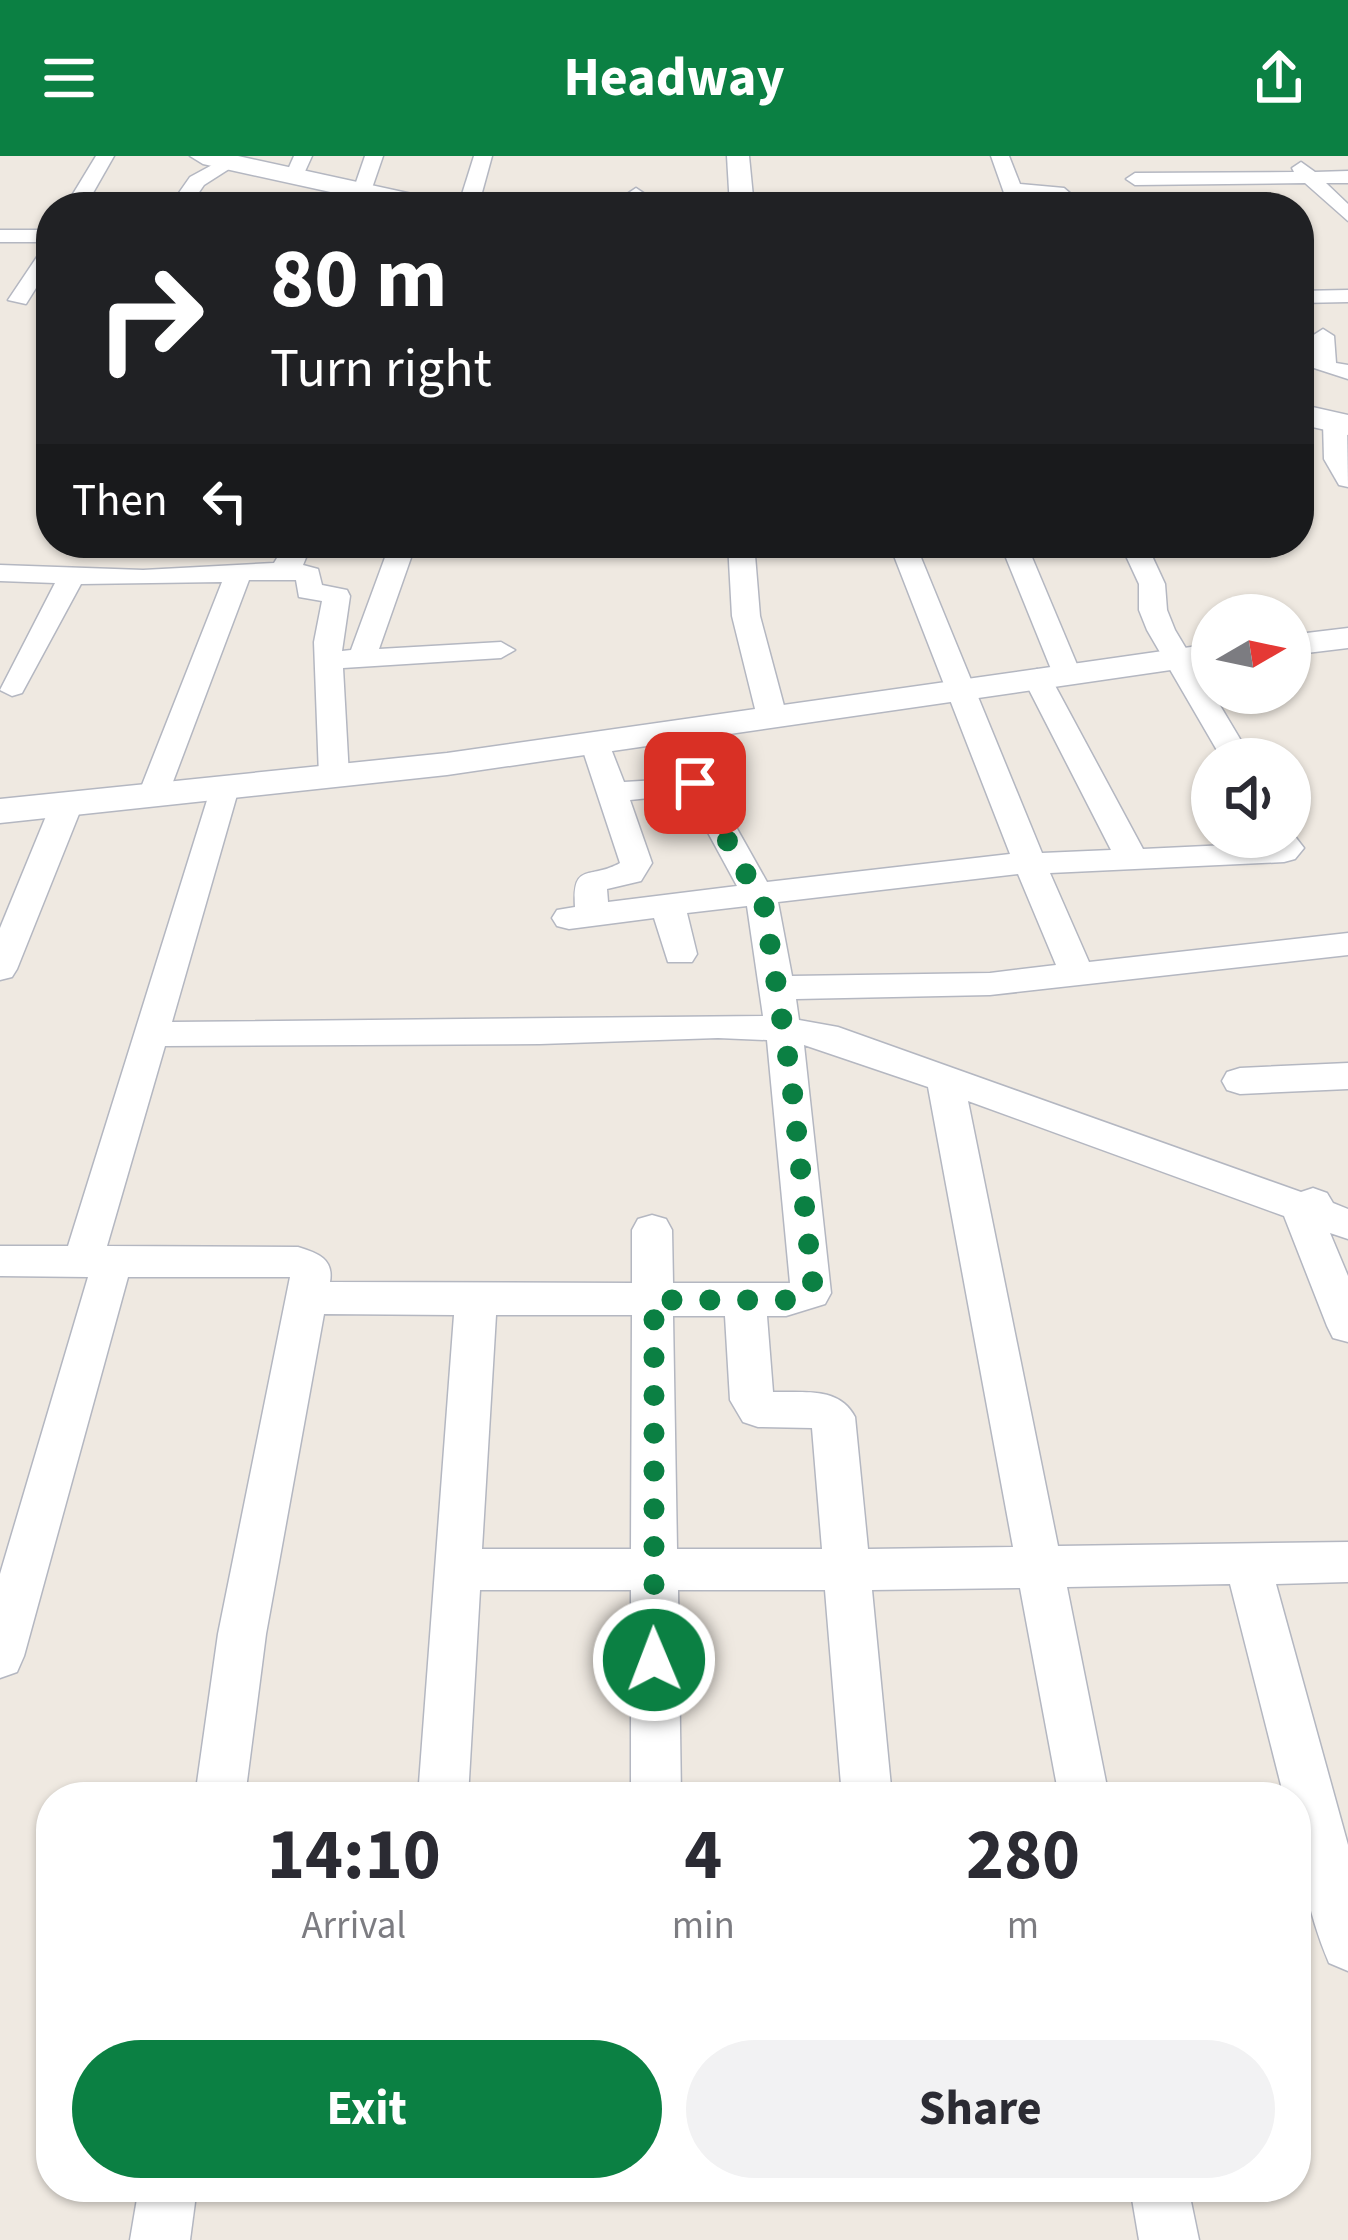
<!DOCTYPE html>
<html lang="en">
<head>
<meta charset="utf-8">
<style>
  body { margin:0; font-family:"Source Sans 3",sans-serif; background:#f2f2f3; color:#2b2b33; height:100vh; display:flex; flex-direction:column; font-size:45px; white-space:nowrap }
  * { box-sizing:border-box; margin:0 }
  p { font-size:39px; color:#7c7c81 }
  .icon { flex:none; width:66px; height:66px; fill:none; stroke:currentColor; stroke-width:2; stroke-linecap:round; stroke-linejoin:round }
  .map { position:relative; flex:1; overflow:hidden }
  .panel { position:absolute; left:36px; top:1626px; width:1275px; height:420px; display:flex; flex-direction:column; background:#fff; border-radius:48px; box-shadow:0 3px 9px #0004 }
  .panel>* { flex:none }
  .guide { position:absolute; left:36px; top:36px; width:1278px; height:366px; border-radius:48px; box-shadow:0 3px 9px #0004; background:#202124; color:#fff; overflow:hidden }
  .needle { width:78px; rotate:81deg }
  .fabs { position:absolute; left:1191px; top:438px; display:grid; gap:24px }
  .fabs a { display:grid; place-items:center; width:120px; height:120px; border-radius:50%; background:#fff; box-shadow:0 3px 9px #0004; font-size:60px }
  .pin { position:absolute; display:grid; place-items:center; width:102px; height:102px; color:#fff; margin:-51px; border-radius:24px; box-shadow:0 6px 18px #0006 }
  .me { position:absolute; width:132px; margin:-66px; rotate:359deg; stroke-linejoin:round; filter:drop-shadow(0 0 9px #0008) }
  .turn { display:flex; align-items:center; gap:42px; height:252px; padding:0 36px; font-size:54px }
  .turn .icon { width:156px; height:156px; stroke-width:2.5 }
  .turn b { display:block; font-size:84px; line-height:102px }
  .then { display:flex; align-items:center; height:114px; padding:0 36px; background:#0003; gap:24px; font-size:45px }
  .eta { display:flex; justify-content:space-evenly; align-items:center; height:204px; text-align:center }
  .eta b { font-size:72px; font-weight:700; line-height:84px }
  .primary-button { display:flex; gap:24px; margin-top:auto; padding:24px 36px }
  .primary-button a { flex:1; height:138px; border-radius:72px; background:#0b8043; color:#fff; font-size:48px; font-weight:700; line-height:138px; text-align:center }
  .primary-button a+a { background:#f2f2f3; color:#2b2b33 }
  header { display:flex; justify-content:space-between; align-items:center; height:156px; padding:0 36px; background:#0b8043; color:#fff; font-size:54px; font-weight:700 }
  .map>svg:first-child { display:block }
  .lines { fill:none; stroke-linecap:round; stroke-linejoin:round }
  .minor-casing { stroke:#b4b7c1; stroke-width:3 }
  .tertiary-casing { stroke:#b4b7c1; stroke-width:3 }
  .secondary-casing { stroke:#b4b7c1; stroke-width:3 }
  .minor { fill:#fff; fill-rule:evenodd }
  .tertiary { fill:#fff; fill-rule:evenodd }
  .secondary { fill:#fff; fill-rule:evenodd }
  .route { stroke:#0b8043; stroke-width:21; stroke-dasharray:0 37.8 }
</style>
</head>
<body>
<header><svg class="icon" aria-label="menu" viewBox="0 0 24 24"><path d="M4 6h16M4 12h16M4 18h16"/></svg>Headway<svg class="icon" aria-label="share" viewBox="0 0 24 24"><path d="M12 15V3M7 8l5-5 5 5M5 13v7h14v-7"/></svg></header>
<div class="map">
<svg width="1348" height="2084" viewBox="0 0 1348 2084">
  <rect width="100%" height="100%" fill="#efe9e1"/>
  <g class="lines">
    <g class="minor-casing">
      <g id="minor">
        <path d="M96,0H114L85,51H65Z"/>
        <path d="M294,0H312L302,22L295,24L286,18Z"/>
        <path d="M365,0H383L371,35L362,41L353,35Z"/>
        <path d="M474,0H492L478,51H458Z"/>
        <path d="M991,0H1009L1020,28L1064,32L1086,51C1063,51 1048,41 1024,39L1029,51H1009Z"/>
        <path d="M225,2L240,6L204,29L189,51H169L190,21Z"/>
        <path d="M1301,6L1315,16L1348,15V27H1326L1348,48V65L1305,27L1135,29L1126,23L1135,17L1294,16L1292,12Z"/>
        <path d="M636,32L645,38V51H625L627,38Z"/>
        <path d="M0,74H51V108L26,148L8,144L47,86H0Z"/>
        <path d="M1348,134V146L1299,147V135Z"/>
        <path d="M1323,173L1334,180L1336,207L1348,209V223L1314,212L1312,180Z"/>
        <path d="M1335,259L1347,266L1348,331L1339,329L1324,303L1323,266Z"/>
        <path d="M286,387H312L303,409L318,413L322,429L347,434L350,440L342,495L351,494L387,396L400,388L413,396L379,493L501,486L515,494L501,502L343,512L349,620L345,626H323L319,620L314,486L322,445L299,441L296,424H249L168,639L153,648L138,639L222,426L81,428L22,537L12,540L0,534L55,427L0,425V409L143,414L274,407Z"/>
        <path d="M728,387H754L760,460L787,561L782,567H762L757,561L732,460Z"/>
        <path d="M889,387H915L1042,697L1111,694L1023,522L1037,513L1051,522L1143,693L1269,687L1265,681H1290V674L1304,692L1295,703L1284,706L1050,717L1089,806L1348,777V799L990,839L796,843L799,864L838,871L1301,1036L1313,1032L1327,1037L1333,1047L1348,1053V1083L1330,1077L1348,1120V1186L1333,1182L1327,1170L1284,1060L968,945L1058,1390L1348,1386V1426L1276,1428L1348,1689V1815L1329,1807C1307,1755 1296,1697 1296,1641H1284L1230,1428L1067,1431L1109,1641H1059L1020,1432L872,1434L892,1641H842L825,1434H678L681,1641H631V1434H480L468,1641H418L454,1159L324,1158L266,1478L245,1641H195L218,1478L290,1121H128L24,1500L17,1516L0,1522V1418L88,1121L0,1120V1090H68L213,625L224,623L239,632L172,866L763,860L747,750L687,757L697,798L692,806H668L654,762L569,773L557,770L552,762L557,754L575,751C572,705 590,724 620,707L580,586L584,580H606L624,626L708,621L767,726L1010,698ZM687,638L737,730L608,746L607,733L641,725L652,707L630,644ZM1018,718L1056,809L990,817L792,820L778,746ZM718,882L767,884L790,1127H673L672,1074L666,1063L652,1059L638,1063L632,1074V1127L330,1126C334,1103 318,1097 298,1091L107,1090L165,890L540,888ZM804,889L928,931L1013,1391L868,1393L855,1261C839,1230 803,1237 773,1236L767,1160H786L825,1148L831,1137ZM496,1159H632L631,1393H482ZM673,1160H725L730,1244L743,1266L758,1271L812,1272L822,1393H677Z"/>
        <path d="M1000,387H1026L1081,518L1077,524L1067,527L1053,518Z"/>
        <path d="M1120,387H1146L1165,428L1167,454L1175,474L1252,603H1222L1147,474L1139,454V428Z"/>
        <path d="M67,639L83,648L17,813L12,821L0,824V772L51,648Z"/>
        <path d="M1348,907V933L1240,938L1227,934L1222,925L1227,916L1240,912Z"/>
        <path d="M139,2031H197L190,2084H130Z"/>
        <path d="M1130,2031H1188L1199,2084H1139Z"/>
      </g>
    </g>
    <g class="tertiary-casing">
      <g id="tertiary">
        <path d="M727,0H749L754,51H730Z"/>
        <path d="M1348,472V492L1290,499V479Z"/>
        <path d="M1212,488V508L447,619L0,667V643L447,597Z"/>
      </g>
    </g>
    <g class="secondary-casing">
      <g id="secondary">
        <path d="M190,0H238L435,43L448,51H399L203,8Z"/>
        <path d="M1299,248L1348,259V279L1299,268Z"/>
      </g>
    </g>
    <use href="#minor" class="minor"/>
    <use href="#tertiary" class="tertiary"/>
    <use href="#secondary" class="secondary"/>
  </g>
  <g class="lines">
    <path class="route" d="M654,1504V1144H786L805,1141L813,1130L791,922L764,750L695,627"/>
  </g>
</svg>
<div class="fabs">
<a><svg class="needle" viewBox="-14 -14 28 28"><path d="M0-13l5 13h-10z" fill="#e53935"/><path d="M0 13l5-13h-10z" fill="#7c7c81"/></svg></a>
<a><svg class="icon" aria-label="sound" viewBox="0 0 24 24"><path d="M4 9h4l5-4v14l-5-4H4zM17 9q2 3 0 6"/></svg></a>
</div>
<div class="pin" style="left:695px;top:627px;background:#d93025"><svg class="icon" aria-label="arrive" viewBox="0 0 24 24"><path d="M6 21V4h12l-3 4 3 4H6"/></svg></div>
<svg class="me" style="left:654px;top:1504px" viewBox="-20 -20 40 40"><circle r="17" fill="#0b8043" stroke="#fff" stroke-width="3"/><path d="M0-11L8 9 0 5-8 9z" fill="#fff"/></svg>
<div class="guide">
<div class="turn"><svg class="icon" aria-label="right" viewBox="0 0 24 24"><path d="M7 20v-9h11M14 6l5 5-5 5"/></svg><div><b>80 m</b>Turn right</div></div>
<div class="then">Then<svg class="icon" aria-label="left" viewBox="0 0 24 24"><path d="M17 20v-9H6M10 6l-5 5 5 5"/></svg></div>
</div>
<section class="panel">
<div class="eta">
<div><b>14:10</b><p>Arrival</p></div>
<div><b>4</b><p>min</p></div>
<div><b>280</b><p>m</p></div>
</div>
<div class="primary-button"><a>Exit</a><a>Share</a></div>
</section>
</div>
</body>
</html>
